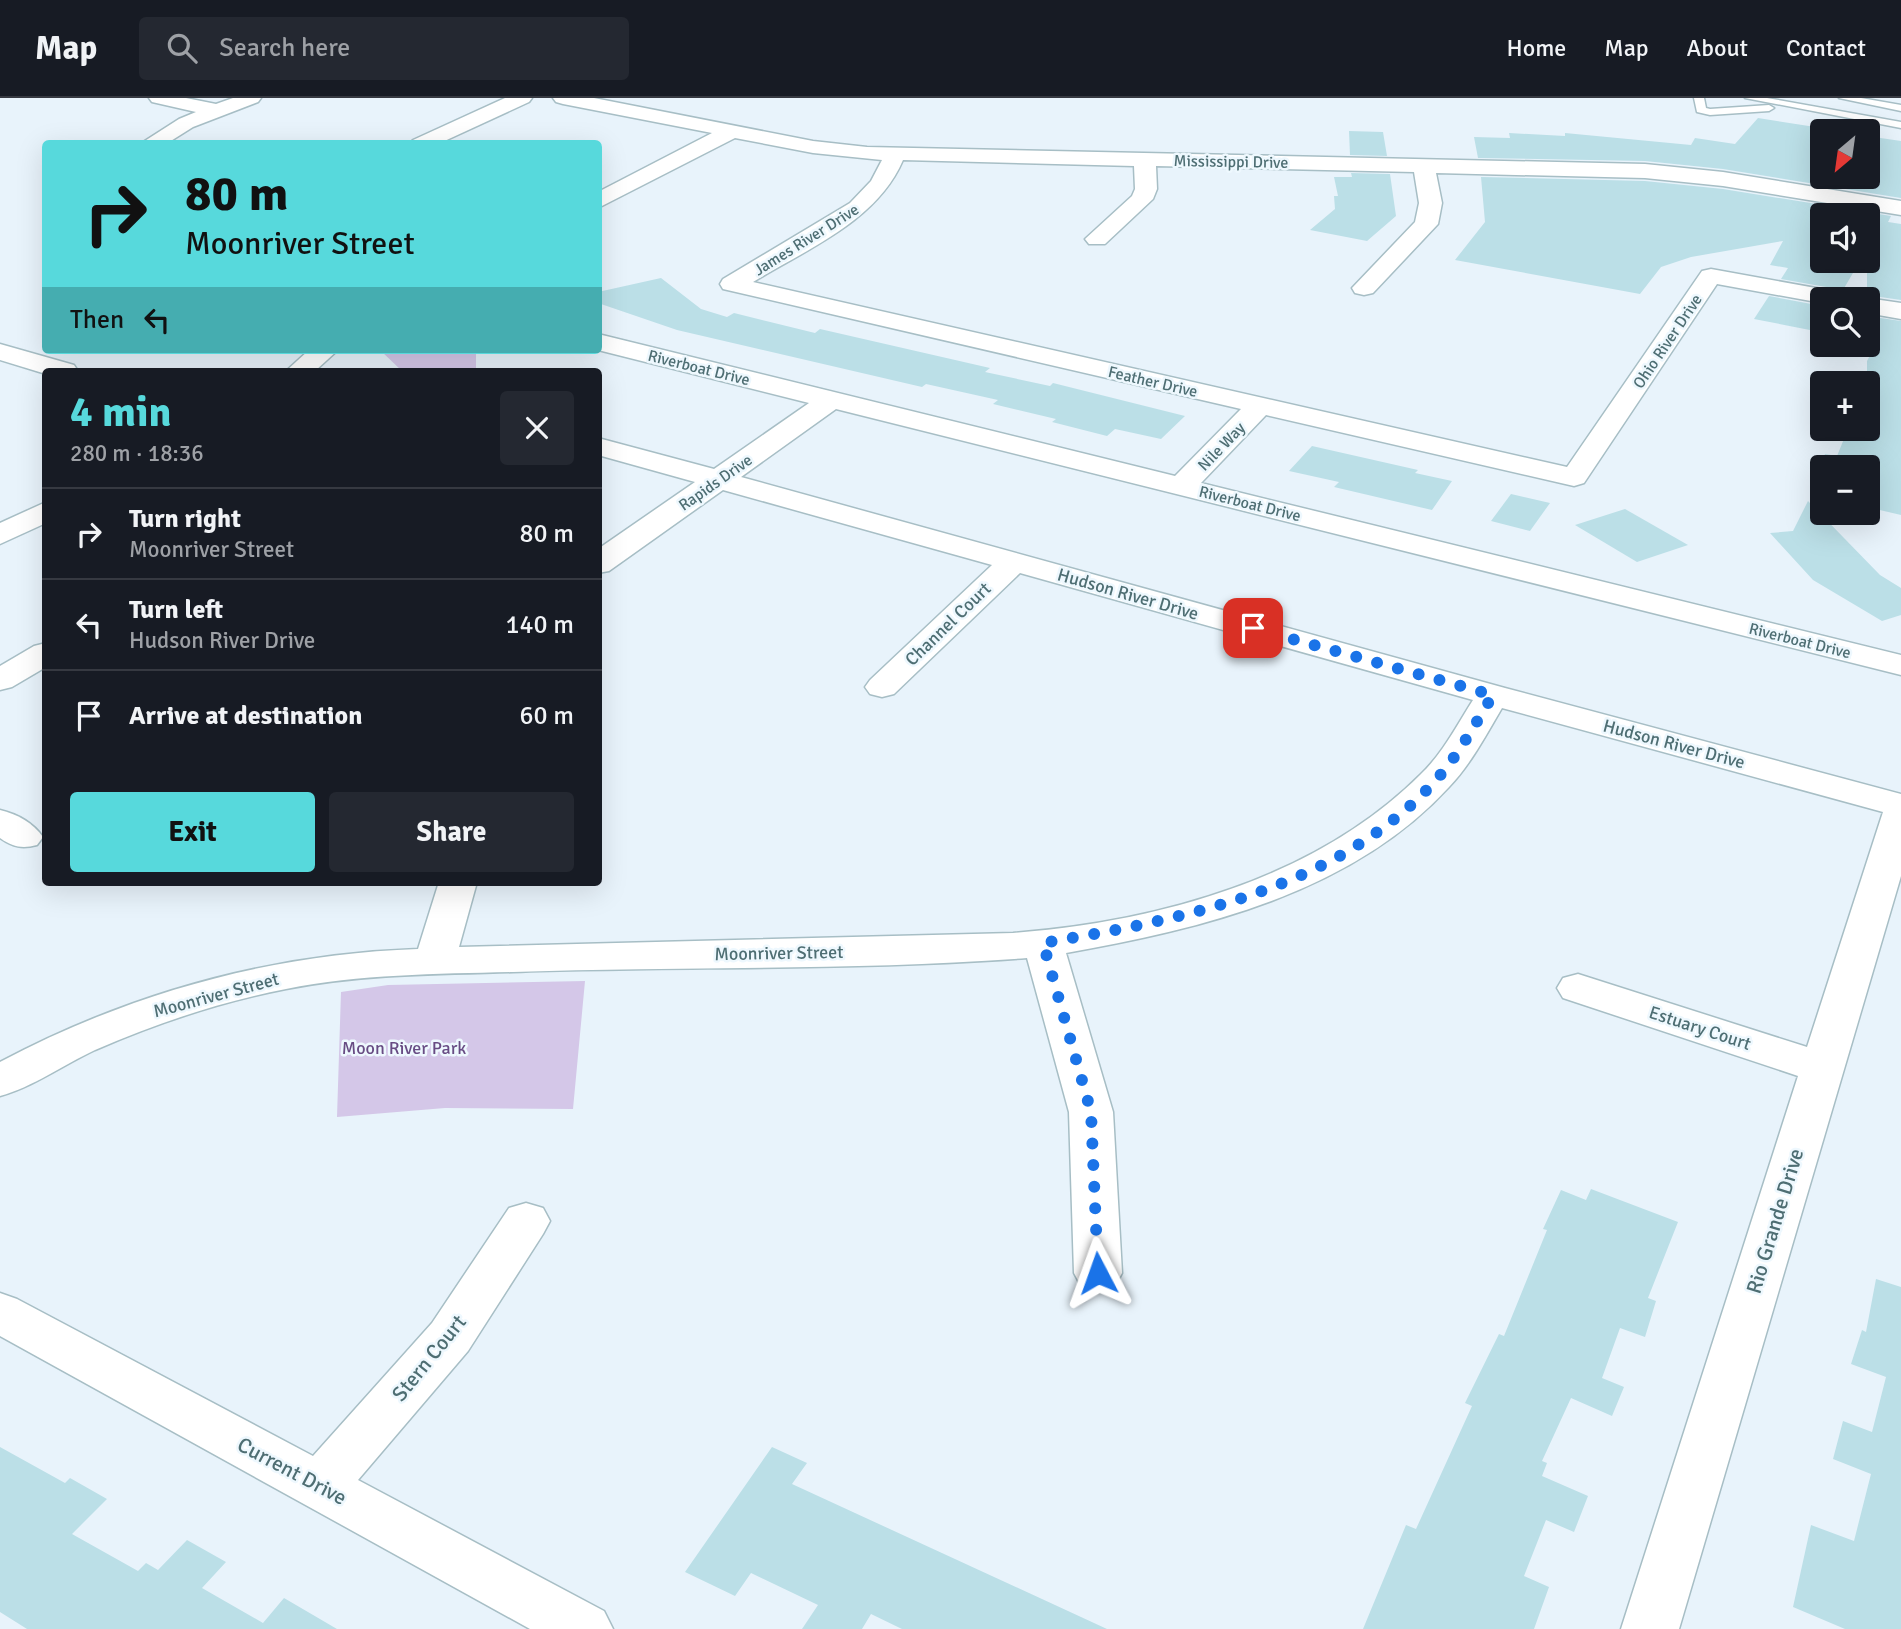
<!DOCTYPE html>
<html lang="en">
<head>
<meta charset="utf-8">
<style>
  body { margin:0; font-family:Signika,sans-serif; background:#242831; color:#f1f3f6; height:100vh; display:flex; flex-direction:column; font-size:26px; white-space:nowrap }
  * { box-sizing:border-box; margin:0 }
  p { font-size:23px; color:#9ea1a6 }
  .icon { flex:none; width:38px; height:38px; fill:none; stroke:currentColor; stroke-width:2; stroke-linecap:round; stroke-linejoin:round }
  .map { position:relative; flex:1; overflow:hidden }
  .sheet { position:absolute; left:42px; top:270px; width:560px; height:518px; display:flex; flex-direction:column; background:#171b24; border-radius:7px; box-shadow:0 7px 28px #0002 }
  .sheet>* { flex:none }
  .top-card { position:absolute; left:42px; top:42px; width:560px; height:214px; border-radius:7px; box-shadow:0 7px 28px #0002; background:#57d9dc; color:#111; overflow:hidden }
  .needle { width:46px; rotate:209deg }
  .fabs { position:absolute; left:1810px; top:21px; display:grid; gap:14px }
  .fabs a { display:grid; place-items:center; width:70px; height:70px; border-radius:7px; background:#171b24; box-shadow:0 7px 28px #0002; font-size:35px }
  .pin { position:absolute; display:grid; place-items:center; width:60px; height:60px; color:#fff; margin:-30px; border-radius:14px; box-shadow:0 4px 10px #0006 }
  .me { position:absolute; width:77px; margin:-38px; rotate:356deg; stroke-linejoin:round; filter:drop-shadow(0 0 5px #0008) }
  .turn { display:flex; align-items:center; gap:24px; height:147px; padding:0 28px; font-size:32px }
  .turn .icon { width:91px; height:91px; stroke-width:2.5 }
  .turn b { display:block; font-size:49px; line-height:60px }
  .then { display:flex; align-items:center; height:66px; padding:0 28px; background:#0003; gap:14px; font-size:26px }
  .round { display:grid; place-items:center; flex:none; width:74px; height:74px; border-radius:7px; background:#242831 }
  .summary { display:flex; align-items:center; justify-content:space-between; height:119px; padding:0 28px }
  h1 { font-size:42px; font-weight:800; line-height:52px; color:#57d9dc }
  .cta { display:flex; gap:14px; margin-top:auto; padding:14px 28px }
  .cta a { flex:1; height:80px; border-radius:7px; background:#57d9dc; color:#111; font-size:28px; font-weight:800; line-height:80px; text-align:center }
  .cta a+a { background:#242831; color:#f1f3f6 }
  ul { padding:0; list-style:none }
  li { display:flex; align-items:center; gap:21px; height:91px; padding:0 28px; border-top:2px solid #363941 }
  li div { flex:1 }
  li b { display:block; font-size:26px }
  li em { font-style:normal }
  header { display:flex; align-items:center; gap:42px; box-sizing:border-box; height:98px; padding:0 35px; background:#171b24; border-bottom:2px solid #363941 }
  header strong { font-size:33px }
  nav { display:flex; gap:38px; margin-inline-start:auto; font-size:24px }
  .search { width:490px; height:63px; background:#242831; display:flex; align-items:center; gap:18px; box-sizing:border-box; padding:0 24px; border-radius:7px; color:#9ea1a6; font-size:26px }
  .map>svg:first-child { display:block }
  .green { fill:#d4c7e8 }
  .building { fill:#bbdfe7 }
  .lines { fill:none; stroke-linecap:round; stroke-linejoin:round }
  .service-casing { stroke:#a7bec5; stroke-width:3 }
  .minor-casing { stroke:#a7bec5; stroke-width:3 }
  .service { fill:#fff; fill-rule:evenodd }
  .minor { fill:#fff; fill-rule:evenodd }
  .route { stroke:#1a73e8; stroke-width:12; stroke-dasharray:0 21.6 }
  .labels { text-anchor:middle; stroke-width:5; stroke-linejoin:round; paint-order:stroke }
  .far-street-label { font-size:16px; fill:#4e6e73; stroke:#eef8fe }
  .street-label { font-size:18px; fill:#4e6e73; stroke:#eef8fe }
  .park-label { font-size:18px; fill:#684c84; stroke:#eef8fe }
  .near-street-label { font-size:21px; fill:#4e6e73; stroke:#eef8fe }
</style>
</head>
<body>
<header>
<strong>Map</strong>
<div class="search"><svg class="icon" aria-label="search" viewBox="0 0 24 24"><circle cx="10" cy="10" r="6"/><path d="M15 15l6 6"/></svg>Search here</div>
<nav><a>Home</a><a>Map</a><a>About</a><a>Contact</a></nav>
</header>
<div class="map">
<svg width="1901" height="1531" viewBox="0 0 1901 1531">
  <rect width="100%" height="100%" fill="#e8f3fb"/>
  <g class="green">
    <path d="M380,252H476V273H402Z"/>
    <path d="M585,883L573,1011L445,1010L337,1019L341,894L388,887Z"/>
  </g>
  <g class="building">
    <path d="M1758,20L1841,33H1822V79H1867V38L1901,43V100L1723,71L1645,63L1478,60L1474,39L1510,40L1509,35L1565,38V35L1691,47L1695,40L1735,46Z"/>
    <path d="M1349,33L1383,34L1387,58L1350,57Z"/>
    <path d="M1351,75L1390,76L1396,118L1367,143L1310,132L1335,111L1334,98H1338L1334,79H1352Z"/>
    <path d="M1481,79L1645,83L1723,91L1891,118L1888,124L1901,126V202L1867,197V117H1822V163H1860L1843,192L1781,181L1788,170L1770,167L1783,143L1691,159L1661,169L1640,196L1455,162L1485,124Z"/>
    <path d="M661,180L701,211L727,219L734,215L815,235L820,231L990,270L985,274L1050,288L1053,285L1185,318L1161,341L1115,331L1107,338L1052,324L1056,321L993,306L998,302L926,286L922,289L677,232L598,205V194Z"/>
    <path d="M1769,198L1822,208L1820,234L1754,221Z"/>
    <path d="M1867,218L1901,223V417L1867,409V369H1822V399L1811,397L1818,383L1815,382L1825,356L1837,358L1848,331H1867V263L1877,244L1867,242Z"/>
    <path d="M1312,348L1418,372L1415,375L1452,383L1432,412L1334,389L1339,384L1289,373Z"/>
    <path d="M1511,396L1550,405L1530,433L1491,423Z"/>
    <path d="M1808,403L1880,477L1901,490V517L1882,523L1813,482L1770,435L1793,433Z"/>
    <path d="M1625,411L1688,447L1637,464L1575,427Z"/>
    <path d="M1591,1091L1678,1124L1648,1200L1656,1203L1645,1239L1620,1230L1602,1280L1624,1289L1612,1318L1571,1300L1542,1363L1547,1365L1542,1378L1588,1398L1574,1434L1546,1422L1524,1478L1549,1489L1534,1531H1363L1406,1427L1416,1431L1472,1308L1465,1305L1499,1236L1504,1238L1547,1132L1543,1131L1561,1092L1586,1102Z"/>
    <path d="M1876,1181L1901,1189V1531H1845L1793,1509L1811,1427L1854,1443L1871,1376L1833,1361L1843,1323L1872,1334L1886,1279L1851,1266L1862,1232L1866,1234Z"/>
    <path d="M0,1349L65,1385L70,1380L107,1401L72,1436L138,1473L146,1465L158,1472L187,1442L226,1464L202,1490L263,1525L284,1500L337,1531H27L0,1514Z"/>
    <path d="M772,1349L807,1365L792,1386L1107,1531H902L871,1516L862,1531H802L818,1507L751,1475L735,1498L685,1474Z"/>
  </g>
  <g class="lines">
    <g class="service-casing">
      <g id="service">
        <path d="M1694,0H1704L1706,10L1710,11L1769,7L1774,10L1769,13L1710,17L1697,14Z"/>
        <path d="M1745,0H1767L1901,24V30Z"/>
        <path d="M1839,0H1861L1901,7V13Z"/>
      </g>
    </g>
    <g class="minor-casing">
      <g id="minor">
        <path d="M149,0H186L216,6L233,0H261L258,4L193,29L166,46H140L179,21L196,14L152,4Z"/>
        <path d="M505,0H532L529,4L438,46H410L413,42Z"/>
        <path d="M553,0H594L813,43L867,49L1645,66L1723,74L1901,103V117L1723,88L1645,80L1436,75L1442,105L1438,126L1373,195L1364,197L1355,195L1352,190L1415,124L1419,105L1414,74L1156,68L1157,91L1153,101L1105,146H1089L1085,141L1132,98L1135,91L1134,68L903,62C877,123 807,151 753,184L1567,369L1702,173L1711,171L1838,194L1847,196L1850,201H1822V205L1717,186L1584,385L1574,388L1266,317L1201,385L1901,557V577L836,311L741,379L1505,590L1901,696V778L1679,1531H1621L1798,978L1563,900L1557,890L1563,880L1578,876L1807,949L1883,714L1502,610C1486,637 1471,666 1449,689C1352,795 1202,831 1066,855L1113,1014L1122,1175L1115,1188L1098,1194L1081,1188L1074,1175L1069,1014L1027,860C856,873 684,868 513,874C438,876 361,876 286,891C220,904 157,925 95,952C63,967 33,989 0,998V964C130,895 271,856 418,851L439,784H477L459,849L1013,835C1157,824 1316,781 1421,676C1443,655 1457,627 1473,602L1020,475L894,596L882,599L870,596L865,589L870,582L992,467L723,392L609,473L598,475V451L695,384L598,357V340L714,371L809,305L598,252V236L1175,378L1241,311L723,191L720,186L723,181L850,105L871,83L882,62L813,55L735,40L598,110V94L712,35L563,6L556,4Z"/>
        <path d="M1867,200L1901,205V221L1867,215V201H1860Z"/>
        <path d="M0,246L74,267L78,273H46V276L0,262Z"/>
        <path d="M309,252H338L315,273H286Z"/>
        <path d="M46,404V425L0,446V425Z"/>
        <path d="M46,545V569L12,589L0,592V568L34,548Z"/>
        <path d="M0,712C17,716 33,725 43,739L37,747C22,751 13,749 0,740Z"/>
        <path d="M526,1105L543,1110L550,1123L543,1136L468,1253L358,1382L604,1513L613,1531H530L0,1238V1195L17,1201L313,1358L432,1225L509,1110Z"/>
      </g>
    </g>
    <use href="#service" class="service"/>
    <use href="#minor" class="minor"/>
  </g>
  <g class="lines">
    <path class="route" d="M1098,1175L1091,1014L1043,845C1183,821 1337,792 1437,681C1459,656 1475,626 1493,597L1253,530"/>
  </g>
  <g class="labels">
    <g class="far-street-label">
      <text transform="translate(1231 63) rotate(1)" y="6">Mississippi Drive</text>
      <text transform="translate(806 141) rotate(-32)" y="6">James River Drive</text>
      <text transform="translate(1667 243) rotate(-56)" y="6">Ohio River Drive</text>
      <text transform="translate(699 269) rotate(14)" y="6">Riverboat Drive</text>
      <text transform="translate(1153 283) rotate(13)" y="6">Feather Drive</text>
      <text transform="translate(1221 348) rotate(-46)" y="6">Nile Way</text>
      <text transform="translate(715 384) rotate(-35)" y="6">Rapids Drive</text>
      <text transform="translate(1250 405) rotate(14)" y="6">Riverboat Drive</text>
      <text transform="translate(1800 542) rotate(14)" y="6">Riverboat Drive</text>
    </g>
    <g class="street-label">
      <text transform="translate(1128 496) rotate(16)" y="6">Hudson River Drive</text>
      <text transform="translate(948 526) rotate(-44)" y="6">Channel Court</text>
      <text transform="translate(1674 646) rotate(15)" y="6">Hudson River Drive</text>
      <text transform="translate(779 855) rotate(-1)" y="6">Moonriver Street</text>
      <text transform="translate(216 897) rotate(-15)" y="6">Moonriver Street</text>
      <text transform="translate(1700 930) rotate(18)" y="6">Estuary Court</text>
    </g>
    <g class="park-label">
      <text x="404" y="956">Moon River Park</text>
    </g>
    <g class="near-street-label">
      <text transform="translate(1775 1123) rotate(-73)" y="7">Rio Grande Drive</text>
      <text transform="translate(429 1260) rotate(-51)" y="7">Stern Court</text>
      <text transform="translate(292 1373) rotate(28)" y="7">Current Drive</text>
    </g>
  </g>
</svg>
<div class="fabs">
<a><svg class="needle" viewBox="-14 -14 28 28"><path d="M0-13l5 13h-10z" fill="#e53935"/><path d="M0 13l5-13h-10z" fill="#9ea1a6"/></svg></a>
<a><svg class="icon" aria-label="sound" viewBox="0 0 24 24"><path d="M4 9h4l5-4v14l-5-4H4zM17 9q2 3 0 6"/></svg></a>
<a><svg class="icon" aria-label="search" viewBox="0 0 24 24"><circle cx="10" cy="10" r="6"/><path d="M15 15l6 6"/></svg></a>
<a>+</a>
<a>−</a>
</div>
<div class="pin" style="left:1253px;top:530px;background:#d93025"><svg class="icon" aria-label="arrive" viewBox="0 0 24 24"><path d="M6 21V4h12l-3 4 3 4H6"/></svg></div>
<svg class="me" style="left:1098px;top:1175px" viewBox="-20 -20 40 40"><path d="M0-17L14 15 0 8-14 15z" fill="#1a73e8" stroke="#fff" stroke-width="4"/></svg>
<div class="top-card">
<div class="turn"><svg class="icon" aria-label="right" viewBox="0 0 24 24"><path d="M7 20v-9h11M14 6l5 5-5 5"/></svg><div><b>80 m</b>Moonriver Street</div></div>
<div class="then">Then<svg class="icon" aria-label="left" viewBox="0 0 24 24"><path d="M17 20v-9H6M10 6l-5 5 5 5"/></svg></div>
</div>
<section class="sheet">
<div class="summary"><div><h1>4 min</h1><p>280 m · 18:36</p></div><a class="round"><svg class="icon" aria-label="close" viewBox="0 0 24 24"><path d="M6 6l12 12M18 6L6 18"/></svg></a></div>
<ul>
<li><svg class="icon" aria-label="right" viewBox="0 0 24 24"><path d="M7 20v-9h11M14 6l5 5-5 5"/></svg><div><b>Turn right</b><p>Moonriver Street</p></div><em>80 m</em></li>
<li><svg class="icon" aria-label="left" viewBox="0 0 24 24"><path d="M17 20v-9H6M10 6l-5 5 5 5"/></svg><div><b>Turn left</b><p>Hudson River Drive</p></div><em>140 m</em></li>
<li><svg class="icon" aria-label="arrive" viewBox="0 0 24 24"><path d="M6 21V4h12l-3 4 3 4H6"/></svg><div><b>Arrive at destination</b></div><em>60 m</em></li>
</ul>
<div class="cta"><a>Exit</a><a>Share</a></div>
</section>
</div>
</body>
</html>
